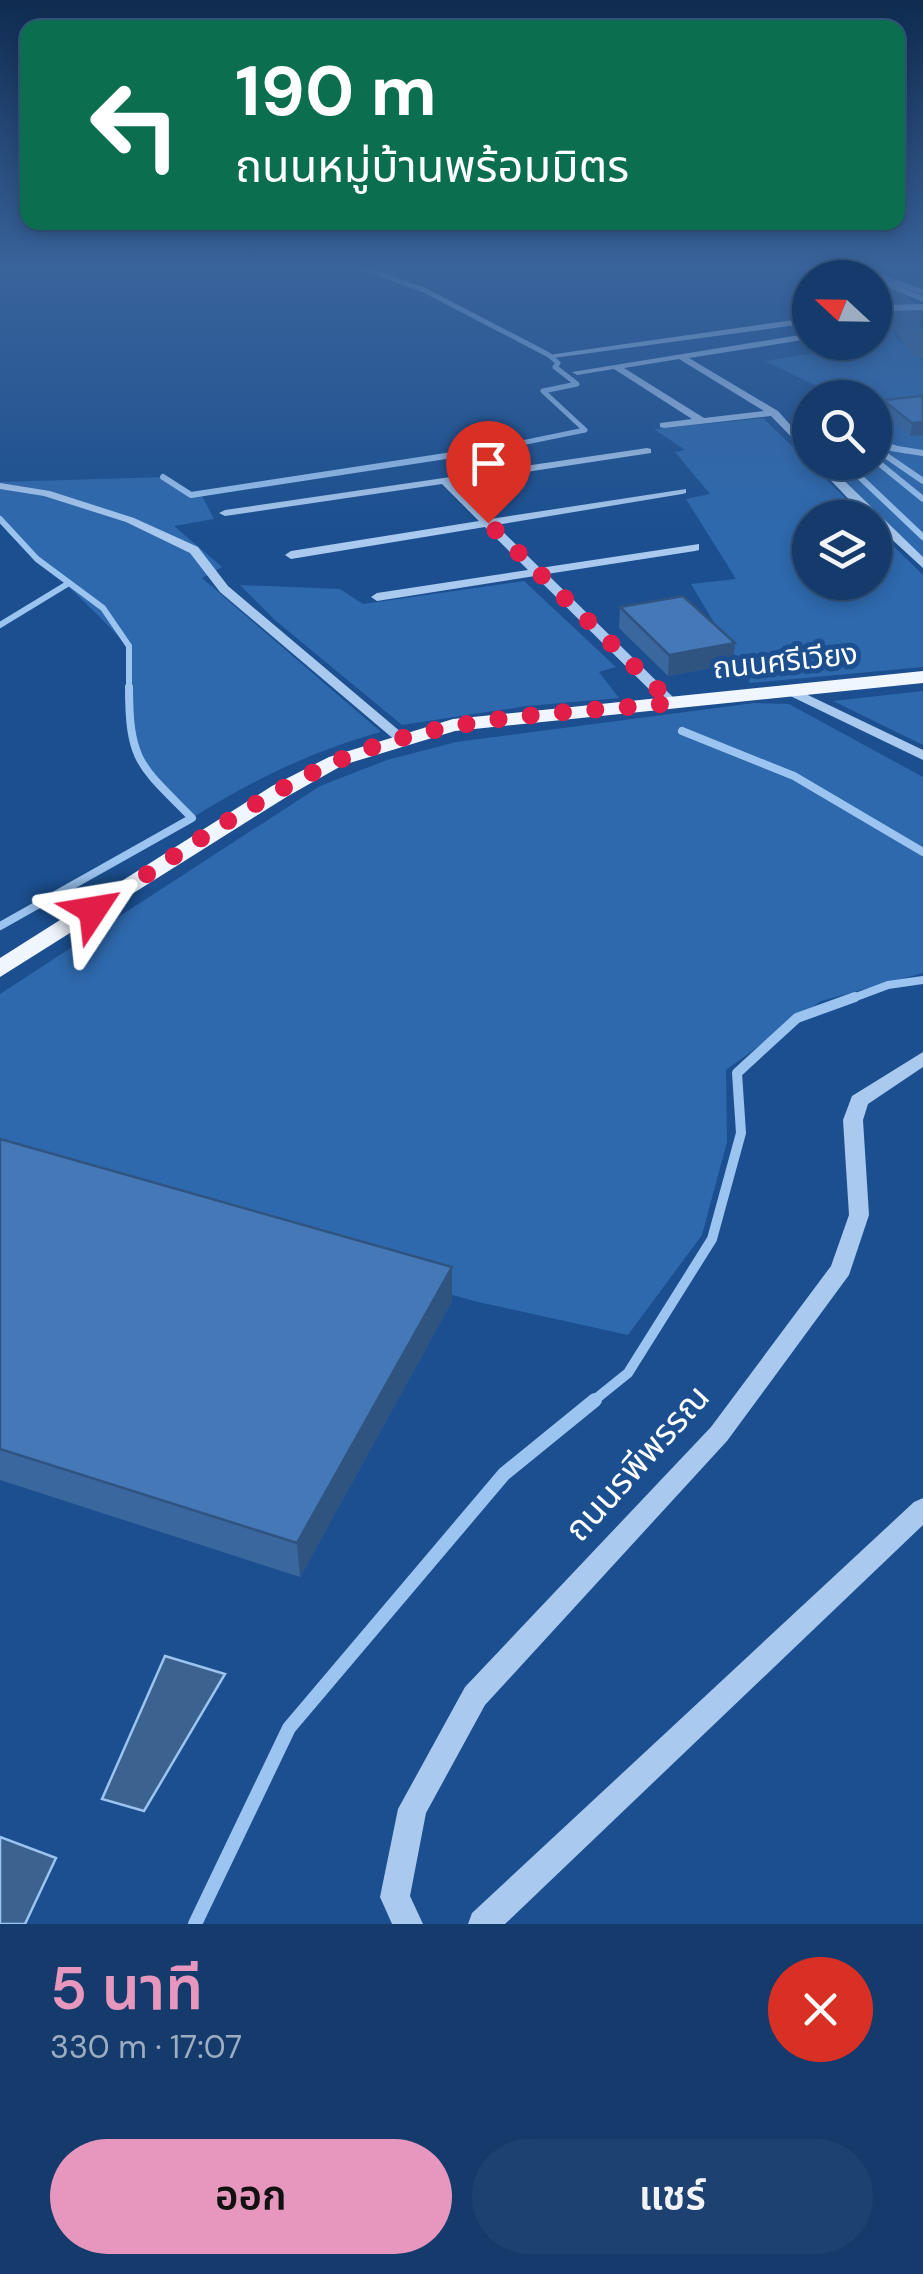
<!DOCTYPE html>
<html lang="th">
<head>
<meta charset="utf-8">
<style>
  body { margin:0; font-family:"DM Sans","Noto Sans Thai",sans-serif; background:#1d4271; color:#f1f3f6; height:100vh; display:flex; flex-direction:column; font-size:38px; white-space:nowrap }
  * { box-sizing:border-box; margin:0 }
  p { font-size:32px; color:#9dadc1 }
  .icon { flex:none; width:55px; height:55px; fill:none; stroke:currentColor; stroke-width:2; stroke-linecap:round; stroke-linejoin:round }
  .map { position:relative; height:1924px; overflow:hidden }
  .side { display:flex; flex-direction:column; background:#143b6b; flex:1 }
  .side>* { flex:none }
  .guide { position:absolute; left:20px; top:20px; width:885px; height:210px; border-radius:20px; box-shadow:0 5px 15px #0003,0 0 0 2px #33557e; background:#0b6e4f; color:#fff; overflow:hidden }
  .needle { width:65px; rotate:292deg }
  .tools { position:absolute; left:792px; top:260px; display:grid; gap:20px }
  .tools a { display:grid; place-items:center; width:100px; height:100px; border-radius:50%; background:#143b6b; box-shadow:0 5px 15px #0003,0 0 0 2px #33557e; font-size:50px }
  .pin { position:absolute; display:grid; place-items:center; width:85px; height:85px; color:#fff; margin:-102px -42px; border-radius:50% 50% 50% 0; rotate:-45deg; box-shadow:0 0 10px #0007 }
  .pin .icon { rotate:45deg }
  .me { position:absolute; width:110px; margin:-55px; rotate:57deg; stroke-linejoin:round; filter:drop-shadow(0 0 8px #0008) }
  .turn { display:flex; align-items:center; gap:35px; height:210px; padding:0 50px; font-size:45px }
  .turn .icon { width:130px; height:130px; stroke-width:2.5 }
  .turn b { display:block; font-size:70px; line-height:85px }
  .round { display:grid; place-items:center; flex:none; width:105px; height:105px; border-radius:52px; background:#1d4271 }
  .headline { display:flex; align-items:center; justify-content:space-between; height:170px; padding:0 50px }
  h1 { font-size:60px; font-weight:600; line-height:75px; color:#e797bd }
  .action { display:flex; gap:20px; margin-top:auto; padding:20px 50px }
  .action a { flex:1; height:115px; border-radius:60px; background:#e797bd; color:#111; font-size:40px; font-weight:600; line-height:115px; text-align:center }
  .action a+a { background:#1d4271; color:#f1f3f6 }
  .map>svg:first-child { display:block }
  .green { fill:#2e69ad }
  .water { fill:#3c6290; stroke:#9cc4f0; stroke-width:2.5 }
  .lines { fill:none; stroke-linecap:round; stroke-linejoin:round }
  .stream-far4 { stroke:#9cc4f0; stroke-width:5 }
  .stream-far3 { stroke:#9cc4f0; stroke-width:6 }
  .stream-far2 { stroke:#9cc4f0; stroke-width:8 }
  .stream-far1 { stroke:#9cc4f0; stroke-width:10 }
  .stream { stroke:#9cc4f0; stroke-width:14 }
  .river { fill:#3c6290; fill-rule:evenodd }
  .minor { fill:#a9c9ee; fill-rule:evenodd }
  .major { fill:#f0f6ff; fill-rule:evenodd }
  .wall { fill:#3a679d }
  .shaded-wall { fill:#305480 }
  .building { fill:#4478b7; stroke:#305480; stroke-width:2.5 }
  .route { stroke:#e11d48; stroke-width:18; stroke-dasharray:0 32.4 }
  .labels { text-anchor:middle; stroke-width:10; stroke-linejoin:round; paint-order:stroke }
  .street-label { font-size:30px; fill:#fff; stroke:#1b4f8f }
  .near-street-label { font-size:35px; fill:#fff; stroke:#1b4f8f }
</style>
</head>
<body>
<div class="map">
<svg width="923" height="1924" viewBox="0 0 923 1924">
  <rect width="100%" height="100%" fill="#1b4f8f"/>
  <g class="green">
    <path d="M875,301L895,312L890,324L898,340L923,360V560L843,484L826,463L875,462V398L828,397L817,386L765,361L814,353L813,343L875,342Z"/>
    <path d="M763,418L865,517L810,518V582H875V528L923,575V667L750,683L691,584L736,579L686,499L710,494L675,452L685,450L654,429Z"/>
    <path d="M163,477L191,495L202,496L214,519L174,526L222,567L202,578L381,732C312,751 253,780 192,818L141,766L129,731L128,646C86,601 40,562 0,516V482Z"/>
    <path d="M524,581L616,667L599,672L619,698L527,706L402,725L276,621L240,585L340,589L363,604Z"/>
    <path d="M923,691V745L833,701Z"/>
    <path d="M754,703L789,704L923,777V973L821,1001L726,1070L727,1142L702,1235L628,1335L478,1302L0,1170V994L320,786L387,760L456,742Z"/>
  </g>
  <g class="water">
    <path d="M165,1656L225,1674L144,1811L102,1799Z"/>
    <path d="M0,1837L56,1858L25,1924H0Z"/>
  </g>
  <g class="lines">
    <g class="stream-far4">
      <path d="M358,266L424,290L549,355L558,363L555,367L577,384L543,391L585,430L482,451"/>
      <path d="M851,266L923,292"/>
      <path d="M875,441L905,451"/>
      <path d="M875,448L879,451"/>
    </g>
    <g class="stream-far3">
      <path d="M875,448L923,481"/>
      <path d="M891,448L923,453"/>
      <path d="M875,460L923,499"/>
      <path d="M844,462L923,537"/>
      <path d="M163,477L191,495L498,448"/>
      <path d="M0,519L37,559L103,608L129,646V689"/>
      <path d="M0,625L69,583"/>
    </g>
    <g class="stream-far2">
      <path d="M682,731L794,776L923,852"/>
      <path d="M0,926L192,818C141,766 129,763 129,687"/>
      <path d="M848,1000L888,985L923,980"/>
    </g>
    <path class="stream-far1" d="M592,1402L628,1373L712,1239L741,1133L737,1073L797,1018L855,997"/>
    <path class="stream" d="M195,1924L289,1728L504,1474L595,1400"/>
    <g class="river">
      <path d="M800,266H834L856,278H820Z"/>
      <path d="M875,281L900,290L923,310L919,326L923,331V358L913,356L891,326L896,312L875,298Z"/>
    </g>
    <g class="minor">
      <path d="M833,266C859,265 898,286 923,296V302L875,282V278H861Z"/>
      <path d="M923,304V310L887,311L883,308L887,305Z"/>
      <path d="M801,319L804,324L553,358L548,355Z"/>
      <path d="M806,334L809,335V339L689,358L778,411L810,447V456L771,416L664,428L660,427V423L692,419L614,369L577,375L572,372ZM679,359L764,411L704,418L624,368Z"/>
      <path d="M647,448L651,449V453L453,483L490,519L686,489V493L682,494L496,525L540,568L699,544V550L695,551L547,574L676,700L678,703L671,707L666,706L535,576L377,601L371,597L377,593L528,570L485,527L291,559L285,555L291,551L479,521L442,484L225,516L219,513L225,510Z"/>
      <path d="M813,462H825L923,557V568L875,524V518H867Z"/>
      <path d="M0,483L50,491L134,518L198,547L228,586L408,738L406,741H396L220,592L190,553L126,522L44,496L0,489Z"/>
      <path d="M789,686L923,750V760L784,693L782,690Z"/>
      <path d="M923,1052V1067L868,1104L863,1120L869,1215L849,1275L727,1441L485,1705L426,1813L410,1896L423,1924H392L380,1897L398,1809L465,1687L711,1427L831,1266L849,1215L843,1120L852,1096Z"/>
      <path d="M923,1498V1525L505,1924H468L472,1913L914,1502Z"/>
    </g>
    <path class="major" d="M923,671V683L455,731L343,765L288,796L0,977V958L272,786L329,757L453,719Z"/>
  </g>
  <g class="wall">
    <path d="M923,398V435L910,436L881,412L883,400Z"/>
    <path d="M620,607L735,643L733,664L668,676L619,628Z"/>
    <path d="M0,1139L452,1267V1301L300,1577L0,1480Z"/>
  </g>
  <g class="shaded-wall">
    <path d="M923,422V435L910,436L912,423Z"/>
    <path d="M735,643L733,664L668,676L669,655Z"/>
    <path d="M452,1267V1301L300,1577L297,1543Z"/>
  </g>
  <g class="building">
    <path d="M921,396L923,398V422L912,423L883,400Z"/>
    <path d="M683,596L735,643L669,655L620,607Z"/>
    <path d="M0,1139L452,1267L297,1543L0,1449Z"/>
  </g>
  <linearGradient id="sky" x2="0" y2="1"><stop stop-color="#0f2b4f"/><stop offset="0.5" stop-color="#39639b"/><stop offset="1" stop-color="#39639b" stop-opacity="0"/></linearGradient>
  <rect width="923" height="535" fill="url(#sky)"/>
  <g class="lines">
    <path class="route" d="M93,910C172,859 249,801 335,762C439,715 559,714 672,703L488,523"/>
  </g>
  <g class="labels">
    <g class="street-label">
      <text transform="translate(785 661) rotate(-6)" y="10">ถนนศรีเวียง</text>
    </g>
    <g class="near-street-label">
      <text transform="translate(637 1463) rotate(-48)" y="12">ถนนรพีพรรณ</text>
    </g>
  </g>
</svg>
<div class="tools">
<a><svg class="needle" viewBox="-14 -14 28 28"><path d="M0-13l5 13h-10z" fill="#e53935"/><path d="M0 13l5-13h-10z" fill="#9dadc1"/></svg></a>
<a><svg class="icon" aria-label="search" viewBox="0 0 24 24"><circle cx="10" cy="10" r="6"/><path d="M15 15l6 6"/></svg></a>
<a><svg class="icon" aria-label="layers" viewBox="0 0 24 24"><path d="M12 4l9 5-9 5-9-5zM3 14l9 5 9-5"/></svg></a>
</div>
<div class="pin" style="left:488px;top:523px;background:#d93025"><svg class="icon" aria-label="arrive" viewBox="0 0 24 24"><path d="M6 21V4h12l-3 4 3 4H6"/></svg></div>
<svg class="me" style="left:93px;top:910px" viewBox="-20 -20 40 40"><path d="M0-17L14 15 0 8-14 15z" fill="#e11d48" stroke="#fff" stroke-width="4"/></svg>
<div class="guide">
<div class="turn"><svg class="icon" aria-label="left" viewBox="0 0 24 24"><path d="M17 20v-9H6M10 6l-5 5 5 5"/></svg><div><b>190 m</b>ถนนหมู่บ้านพร้อมมิตร</div></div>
</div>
</div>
<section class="side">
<div class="headline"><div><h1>5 นาที</h1><p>330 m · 17:07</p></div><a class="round" style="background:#d93025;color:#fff"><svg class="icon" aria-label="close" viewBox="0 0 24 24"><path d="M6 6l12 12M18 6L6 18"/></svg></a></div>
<div class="action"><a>ออก</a><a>แชร์</a></div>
</section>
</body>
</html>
